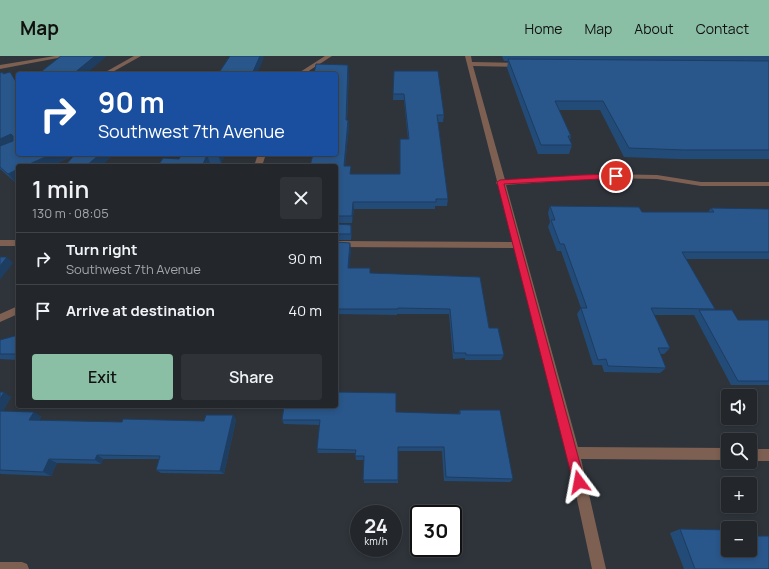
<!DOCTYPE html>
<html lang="en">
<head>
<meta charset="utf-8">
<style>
  body { margin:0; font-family:Manrope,sans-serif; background:#2f3338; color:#f1f3f6; height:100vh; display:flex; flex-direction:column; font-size:15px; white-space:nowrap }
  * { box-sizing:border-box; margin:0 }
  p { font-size:13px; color:#a3a5a9 }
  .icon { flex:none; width:22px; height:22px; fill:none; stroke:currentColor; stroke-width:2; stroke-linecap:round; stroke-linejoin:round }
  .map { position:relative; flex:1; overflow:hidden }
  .panel { position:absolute; left:16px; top:108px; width:322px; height:244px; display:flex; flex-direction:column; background:#23272c; border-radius:4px; box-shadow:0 2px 6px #0003,0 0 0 1px #404448 }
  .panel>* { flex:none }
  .guide { position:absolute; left:16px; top:16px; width:322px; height:84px; border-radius:4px; box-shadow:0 2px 6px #0003,0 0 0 1px #404448; background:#1a4fa0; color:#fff; overflow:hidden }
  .buttons { position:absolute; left:721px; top:333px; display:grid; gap:8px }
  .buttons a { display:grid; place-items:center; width:36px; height:36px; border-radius:4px; background:#23272c; box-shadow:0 2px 6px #0003,0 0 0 1px #404448; font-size:20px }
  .speed { position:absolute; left:350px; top:449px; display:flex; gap:8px; font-size:20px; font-weight:700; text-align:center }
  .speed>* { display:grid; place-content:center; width:52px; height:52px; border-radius:50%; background:#23272c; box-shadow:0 2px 6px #0003,0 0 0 1px #404448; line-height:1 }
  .speed small { font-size:10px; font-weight:400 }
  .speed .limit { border:2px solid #111; border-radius:6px; background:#fff; color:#111 }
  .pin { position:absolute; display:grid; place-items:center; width:34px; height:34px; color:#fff; margin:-17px; border:2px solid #fff; border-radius:50%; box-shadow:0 1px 4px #0007 }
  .me { position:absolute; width:44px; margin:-22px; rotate:347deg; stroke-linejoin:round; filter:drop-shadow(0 0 3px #0008) }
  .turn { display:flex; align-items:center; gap:14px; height:84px; padding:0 16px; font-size:18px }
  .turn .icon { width:52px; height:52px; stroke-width:2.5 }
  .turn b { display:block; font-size:28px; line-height:34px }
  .round { display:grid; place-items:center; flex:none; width:42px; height:42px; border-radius:4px; background:#2f3338 }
  .overview { display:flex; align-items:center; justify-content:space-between; height:68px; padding:0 16px }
  h1 { font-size:24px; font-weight:600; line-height:30px }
  .button { display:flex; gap:8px; margin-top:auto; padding:8px 16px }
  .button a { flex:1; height:46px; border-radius:4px; background:#8abfa5; color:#111; font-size:16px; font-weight:600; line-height:46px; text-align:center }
  .button a+a { background:#2f3338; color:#f1f3f6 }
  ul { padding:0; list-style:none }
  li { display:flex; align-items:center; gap:12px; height:52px; padding:0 16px; border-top:1px solid #404448 }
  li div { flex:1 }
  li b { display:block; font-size:15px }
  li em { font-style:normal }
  header { display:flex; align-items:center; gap:24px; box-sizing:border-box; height:56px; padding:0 20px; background:#8abfa5; color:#111 }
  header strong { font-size:19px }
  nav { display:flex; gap:22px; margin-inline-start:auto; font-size:14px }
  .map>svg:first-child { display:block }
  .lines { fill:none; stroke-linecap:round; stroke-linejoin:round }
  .street { fill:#7e6052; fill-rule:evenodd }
  .wall { fill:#234b78 }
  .shaded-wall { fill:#1d3d61 }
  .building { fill:#29578b; stroke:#1d3d61 }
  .route { fill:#e11d48; stroke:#92132f }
</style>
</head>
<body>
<header>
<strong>Map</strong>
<nav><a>Home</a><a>Map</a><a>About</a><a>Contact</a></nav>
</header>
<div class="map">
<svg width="769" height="513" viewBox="0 0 769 513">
  <rect width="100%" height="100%" fill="#2f343b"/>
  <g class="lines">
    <g class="street">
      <path d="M55,0H68L0,13V9Z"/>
      <path d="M134,0H141L109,18H102Z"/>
      <path d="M325,0H332L304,18H297Z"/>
      <path d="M465,0H471L472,6L519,7L522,9L519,11L473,10L505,124L603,118L657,119L701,126H769V130H701L657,123L603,122L506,129L578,391L728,392V404L581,403L606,513H592L567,397L514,192L336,191V185L513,186L498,129L496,127L497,125Z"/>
      <path d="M258,98H266L262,110H254Z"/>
      <rect x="0" y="184" width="18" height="6"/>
      <path d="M18,250V258L0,266V258Z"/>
      <rect x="750" y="393" width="19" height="12"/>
      <path d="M0,506H22L27,508L29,513H0Z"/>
    </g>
  </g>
  <g class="wall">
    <path d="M502,0H769V103H679L624,101L600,54H559L571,80L570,84L572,89L569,98H538L507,12L508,5H504Z"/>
    <path d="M349,15L347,64H348L349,70L345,110L351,118H400L408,83L404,44H393L394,15L444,59L443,66H438L448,143L447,150H435V153H354L352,167H336V110Z"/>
    <path d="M0,17H4L16,24L18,28V98H114L101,110H65L75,99L15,126L0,113Z"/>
    <path d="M182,98H225L221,107H210L209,110H158L179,103Z"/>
    <path d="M550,150L642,156H708L711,152L769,153V203H686L715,253L714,254L738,264H769V329H731L694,259H654L670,292L664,298H660L666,312L660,317L604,316L602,309H593L577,258L581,252L561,195H557L548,171L550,166L548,157Z"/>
    <path d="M336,168L351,169L352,175L351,184H336Z"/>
    <path d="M336,186L351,193L349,212L371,217L480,221L489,272L504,299L501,304H465V302L453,303L449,258H397V259L336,258Z"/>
    <path d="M18,279V304L0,303V284Z"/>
    <path d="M0,336L11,341L3,355L41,360L39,365L122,366L204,365L233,359L236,364L224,418L161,417L156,414L159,403H103L101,408L57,407L51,420L1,418L0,417Z"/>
    <path d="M460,354L513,423L510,426L444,425L442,395H398V427H364V404H356L355,397H318L317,393L320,369L284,368L282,364L396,356L458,358Z"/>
    <path d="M680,473L728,494L769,513H684L670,477Z"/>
  </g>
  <g class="shaded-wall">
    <path d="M95,0H107L86,18H73Z"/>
    <path d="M260,0H263L264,2L257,18H252Z"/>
    <path d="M348,9L349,15L346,70V64Z"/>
    <path d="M348,64L349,70L344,117V110Z"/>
    <path d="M11,78L17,87L0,93V83Z"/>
    <path d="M52,98H76L50,110H25Z"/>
    <path d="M100,98H114L101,110H86Z"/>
    <path d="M218,98H225L221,107L218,99Z"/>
    <path d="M207,99L210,107L209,110H204L203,108Z"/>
    <path d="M18,113V125L15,126L8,118Z"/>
    <path d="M353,146L354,153L352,167V160Z"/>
    <path d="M351,169L352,175L351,184Z"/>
    <path d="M350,187L351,193L349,218L348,212Z"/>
    <path d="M7,201L13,207L0,224V210Z"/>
    <path d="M4,336L11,341L1,359H0V343Z"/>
    <path d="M34,356L41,360L37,369L29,364Z"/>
    <path d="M233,359L236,364L224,418L220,415Z"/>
    <path d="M97,399L103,403L101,408L95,404Z"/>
    <path d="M49,403L57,407L51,420L43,416Z"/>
  </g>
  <g class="building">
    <path d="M61,0H95L73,18H38Z"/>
    <path d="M230,0H260L252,18H218Z"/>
    <path d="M508,3L769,5V94H685L629,92L603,45H555L571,80H568L572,89H541Z"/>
    <path d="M316,8L348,9L346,64H348L344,110H351L350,118H400V83H409L404,38H393L394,15H438L444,59H437L448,143H436V146H353L352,160H336V110H310L313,98H336V18H314Z"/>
    <path d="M136,15L139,18H132Z"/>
    <path d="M3,16V18L10,16L18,29V63L17,64H18V98H52L25,110H18V113L8,118L0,111V90L13,85V80L11,78L0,83V17Z"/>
    <path d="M75,98H100L86,110H65Z"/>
    <path d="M182,98H218V99H207L203,108H199L198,110H158L163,102L179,103Z"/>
    <path d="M550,150L639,151L642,156H714L711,152L769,153V196H682L715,253L651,252L670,292H658L666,312L608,310L606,303L598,304L581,252H587L564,188H560L551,164H555Z"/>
    <path d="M336,168L351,169V178H336Z"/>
    <path d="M336,186L350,187L348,212H370V217L480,221L489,272H498L504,299H466V297H454L450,253L398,252V253H336Z"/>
    <path d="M0,201H7L0,210Z"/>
    <path d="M699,254H732L738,264H769V325H738Z"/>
    <path d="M18,279V298H0V284Z"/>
    <path d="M0,336H4L0,343Z"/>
    <path d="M336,336L396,337V356L460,358V354H500L513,423L446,421L444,391H398V424H363L364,400H355L356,394L317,393L320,364H282L284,350H336Z"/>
    <path d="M0,355L34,356L29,364L122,366L123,363L204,365L206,359H233L220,415L156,414L160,400L97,399L95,404L49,403L43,416L0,414Z"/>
    <path d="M680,473L728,474V494H750V480H769V513H695Z"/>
  </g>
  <path class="route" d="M616,118L620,120L619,122L504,128L585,426L583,430L579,432L575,430L573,426L497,126L500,124L582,119Z"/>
</svg>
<div class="buttons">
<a><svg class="icon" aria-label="sound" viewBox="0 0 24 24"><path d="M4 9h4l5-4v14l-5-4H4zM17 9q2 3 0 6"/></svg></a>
<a><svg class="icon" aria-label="search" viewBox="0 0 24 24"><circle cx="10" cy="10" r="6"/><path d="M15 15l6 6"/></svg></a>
<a>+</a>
<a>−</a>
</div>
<div class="speed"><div>24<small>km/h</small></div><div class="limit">30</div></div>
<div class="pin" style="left:616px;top:120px;background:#d93025"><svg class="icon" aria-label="arrive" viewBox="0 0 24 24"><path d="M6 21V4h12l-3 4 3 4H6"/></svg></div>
<svg class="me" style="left:579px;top:426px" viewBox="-20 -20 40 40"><path d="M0-17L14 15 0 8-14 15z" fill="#e11d48" stroke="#fff" stroke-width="4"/></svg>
<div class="guide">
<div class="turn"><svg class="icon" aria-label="right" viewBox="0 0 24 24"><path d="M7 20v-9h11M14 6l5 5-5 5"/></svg><div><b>90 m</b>Southwest 7th Avenue</div></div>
</div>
<section class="panel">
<div class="overview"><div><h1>1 min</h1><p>130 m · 08:05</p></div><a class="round"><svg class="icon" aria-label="close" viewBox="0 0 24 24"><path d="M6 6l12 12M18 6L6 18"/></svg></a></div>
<ul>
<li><svg class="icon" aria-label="right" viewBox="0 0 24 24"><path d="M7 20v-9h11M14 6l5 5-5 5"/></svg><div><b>Turn right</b><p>Southwest 7th Avenue</p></div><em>90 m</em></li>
<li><svg class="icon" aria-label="arrive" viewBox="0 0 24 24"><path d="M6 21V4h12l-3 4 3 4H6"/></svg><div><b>Arrive at destination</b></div><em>40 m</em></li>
</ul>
<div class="button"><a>Exit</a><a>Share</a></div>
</section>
</div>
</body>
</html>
